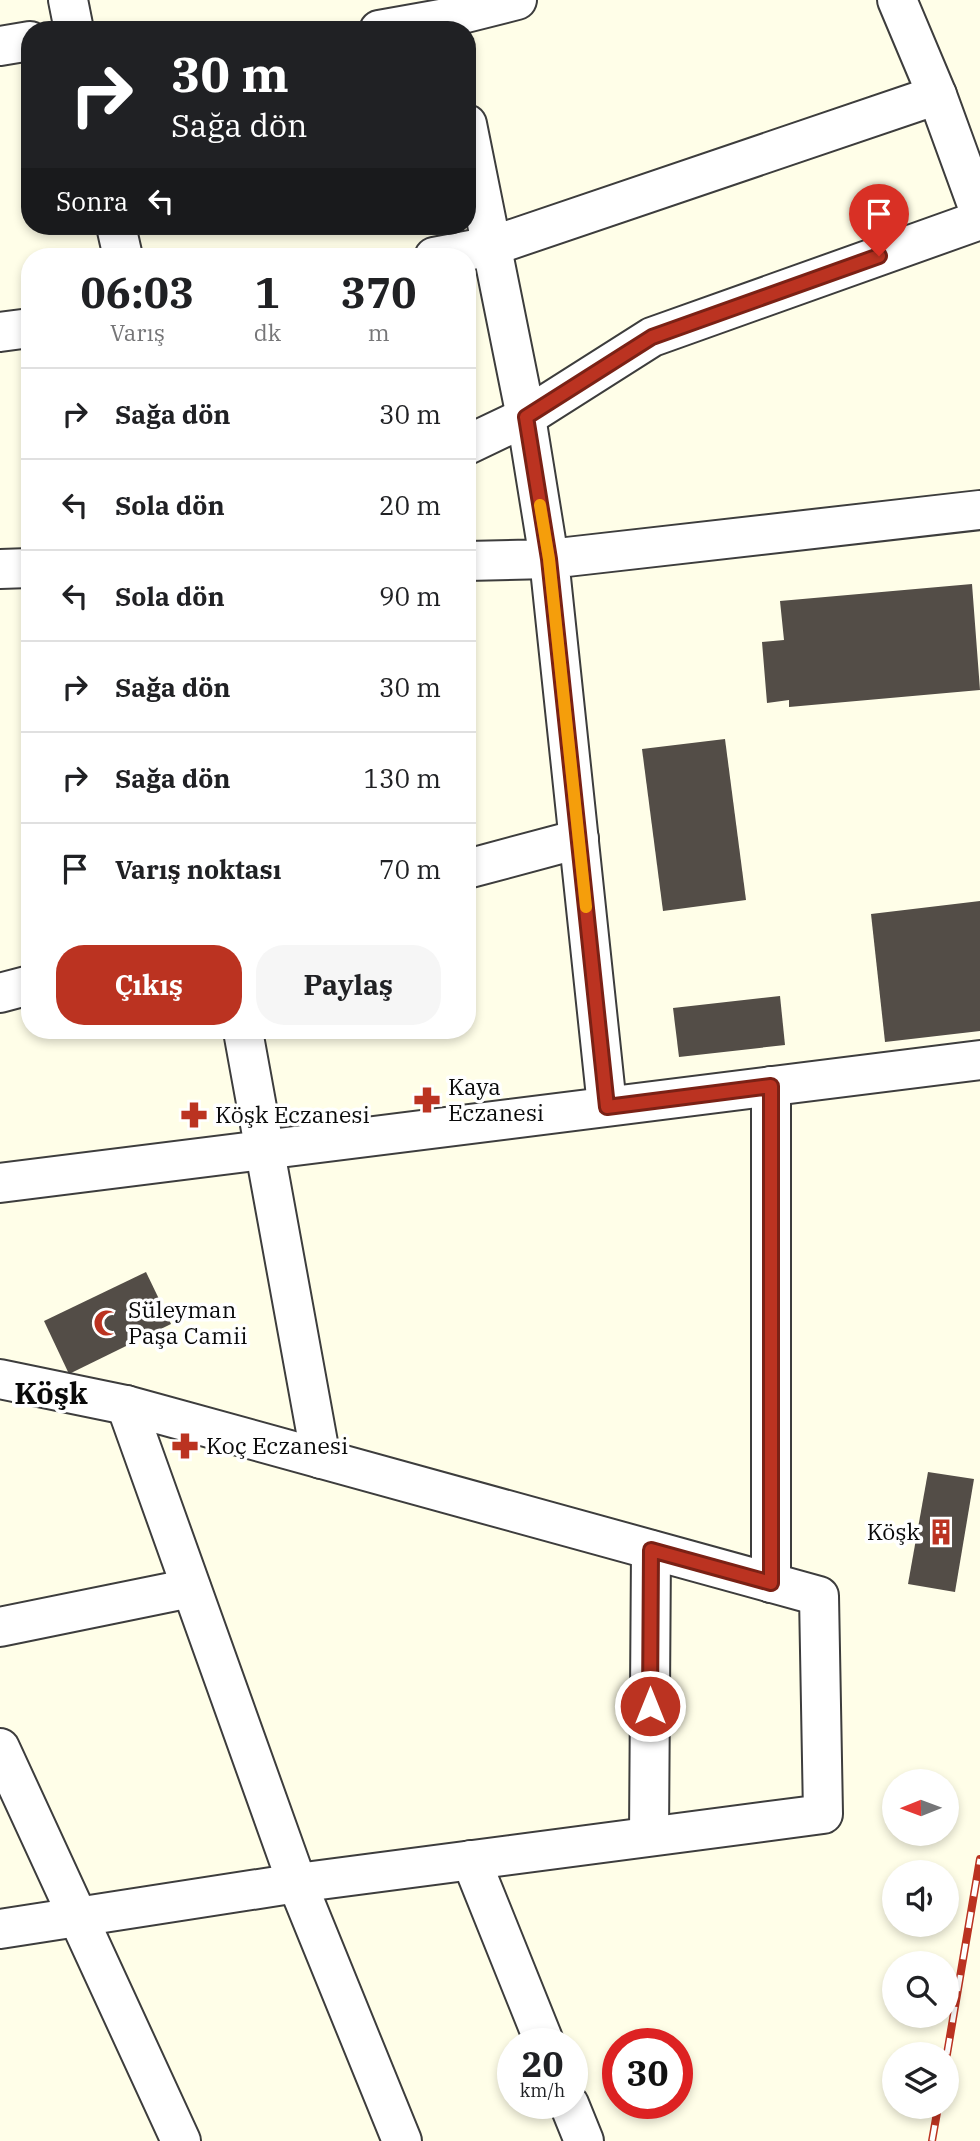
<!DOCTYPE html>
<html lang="tr">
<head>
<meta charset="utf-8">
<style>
  body { margin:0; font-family:"IBM Plex Serif",serif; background:#f6f6f6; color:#202124; height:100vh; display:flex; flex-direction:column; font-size:26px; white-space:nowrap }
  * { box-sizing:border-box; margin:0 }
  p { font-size:23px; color:#757577 }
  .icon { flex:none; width:38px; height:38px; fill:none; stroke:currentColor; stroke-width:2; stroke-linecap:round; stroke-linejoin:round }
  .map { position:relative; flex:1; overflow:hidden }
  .details { position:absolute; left:21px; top:248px; width:455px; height:791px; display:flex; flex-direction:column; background:#fff; border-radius:28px; box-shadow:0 4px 10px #0003 }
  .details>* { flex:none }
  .guide { position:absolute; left:21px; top:21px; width:455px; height:214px; border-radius:28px; box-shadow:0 4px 10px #0003; background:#202124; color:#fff; overflow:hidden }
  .needle { width:46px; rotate:269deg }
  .fabs { position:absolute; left:882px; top:1769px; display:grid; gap:14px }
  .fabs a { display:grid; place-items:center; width:77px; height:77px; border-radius:50%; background:#fff; box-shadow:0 4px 10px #0003; font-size:35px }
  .speed { position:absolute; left:497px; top:2028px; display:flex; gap:14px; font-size:35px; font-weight:700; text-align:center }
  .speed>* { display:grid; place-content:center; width:91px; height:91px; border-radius:50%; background:#fff; box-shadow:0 4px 10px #0003; line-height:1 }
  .speed small { font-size:18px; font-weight:400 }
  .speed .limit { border:10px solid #d22; background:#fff; color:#111 }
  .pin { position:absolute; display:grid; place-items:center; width:60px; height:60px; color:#fff; margin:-72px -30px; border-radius:50% 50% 50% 0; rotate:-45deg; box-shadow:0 0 7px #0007 }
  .pin .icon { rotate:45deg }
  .me { position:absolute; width:77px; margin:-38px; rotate:0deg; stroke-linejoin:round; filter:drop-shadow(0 0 5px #0008) }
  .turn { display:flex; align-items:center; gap:24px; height:147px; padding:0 35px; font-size:32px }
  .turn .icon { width:91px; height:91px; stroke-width:2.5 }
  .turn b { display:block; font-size:49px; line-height:60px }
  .then { display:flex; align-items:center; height:66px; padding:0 35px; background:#0003; gap:14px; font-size:26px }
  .eta { display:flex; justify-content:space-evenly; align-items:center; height:119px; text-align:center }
  .eta b { font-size:42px; font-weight:700; line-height:49px }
  .cta { display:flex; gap:14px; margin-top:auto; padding:14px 35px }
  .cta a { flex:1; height:80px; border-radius:28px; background:#bb3321; color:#fff; font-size:28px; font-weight:700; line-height:80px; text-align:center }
  .cta a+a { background:#f6f6f6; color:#202124 }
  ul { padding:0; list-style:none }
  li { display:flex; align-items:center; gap:21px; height:91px; padding:0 35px; border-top:2px solid #e0e0e0 }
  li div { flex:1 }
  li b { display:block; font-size:26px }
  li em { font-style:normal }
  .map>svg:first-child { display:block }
  .building { fill:#534d47 }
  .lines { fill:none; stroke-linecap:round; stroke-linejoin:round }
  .minor-casing { stroke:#3d3d3d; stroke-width:42 }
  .minor { stroke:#fff; stroke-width:38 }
  .rail-casing { stroke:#bb3321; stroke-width:8 }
  .rail { stroke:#fff; stroke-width:5; stroke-dasharray:16; stroke-linecap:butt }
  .route-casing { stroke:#7a2115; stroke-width:18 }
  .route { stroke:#bb3321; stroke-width:12 }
  .slow { stroke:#f59e0b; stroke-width:12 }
  .labels { text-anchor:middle; stroke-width:7; stroke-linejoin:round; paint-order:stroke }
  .poi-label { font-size:23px; fill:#0a0a0a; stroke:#fff; text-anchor:start }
  .district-label { font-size:30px; font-weight:bold; fill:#0a0a0a; stroke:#fff }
</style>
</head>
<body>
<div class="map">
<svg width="980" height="2141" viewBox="0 0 980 2141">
  <rect width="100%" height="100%" fill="#fffee8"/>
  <g class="building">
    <path d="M972,584L980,690L789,707V700L767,703L762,642L784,640L780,601Z"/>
    <path d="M725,739L746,900L663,911L642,749Z"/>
    <path d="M980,901V1031L885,1042L871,914Z"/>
    <path d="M780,996L785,1045L679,1057L673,1008Z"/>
    <path d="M146,1272L171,1324L69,1374L44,1321Z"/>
    <path d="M928,1472L974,1479L955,1592L908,1584Z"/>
  </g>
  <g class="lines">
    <g class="minor-casing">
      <g id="minor">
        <path d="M68,0L74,30"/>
        <path d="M897,0L937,95L980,213"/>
        <path d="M379,30L446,18L517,0"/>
        <path d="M0,46L30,41"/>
        <path d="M467,124L526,417L549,559L467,561"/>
        <path d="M116,226L123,257"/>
        <path d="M434,257L492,246L937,95"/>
        <path d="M0,332L30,328"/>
        <path d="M467,445L526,417L652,337L980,220"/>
        <path d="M0,569L30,568"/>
        <path d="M467,869L579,839"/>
        <path d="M0,993L30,985"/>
        <path d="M243,1031L321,1459"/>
        <path d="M771,1086V1583"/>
        <path d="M607,1106L549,559L980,510"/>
        <path d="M0,1183L980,1060"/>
        <path d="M0,1379L126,1405L819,1596L823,1814L297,1883L0,1929"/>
        <path d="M126,1405L297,1883L402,2141"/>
        <path d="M0,1627L191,1588"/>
        <path d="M0,1748L181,2141"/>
        <path d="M649,1836L651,1550"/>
        <path d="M471,1860L545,2044"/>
        <path d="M569,2104L584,2141"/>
      </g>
    </g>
    <use href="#minor" class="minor"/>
    <g class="rail-casing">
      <g id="rail">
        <path d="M947,2054L980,1859"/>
        <path d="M932,2141L938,2107"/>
      </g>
    </g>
    <use href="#rail" class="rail"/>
  </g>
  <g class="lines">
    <g class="route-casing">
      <path id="route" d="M650,1706L651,1550L771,1583V1086L607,1107L549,559L526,417L652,337L879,256"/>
    </g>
    <use href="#route" class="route"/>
    <path class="slow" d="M540,505L549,559L586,907"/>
  </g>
  <defs>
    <g id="pharmacy-bare" transform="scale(2.1)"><path d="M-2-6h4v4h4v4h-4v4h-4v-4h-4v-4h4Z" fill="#bb3321" stroke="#fff" stroke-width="2.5" paint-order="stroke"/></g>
    <g id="mosque-bare" transform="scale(2.1)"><path d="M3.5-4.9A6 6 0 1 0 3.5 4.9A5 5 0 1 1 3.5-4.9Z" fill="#bb3321" stroke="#fff" stroke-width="2.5" paint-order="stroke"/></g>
    <g id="building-bare" transform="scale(2.1)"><path d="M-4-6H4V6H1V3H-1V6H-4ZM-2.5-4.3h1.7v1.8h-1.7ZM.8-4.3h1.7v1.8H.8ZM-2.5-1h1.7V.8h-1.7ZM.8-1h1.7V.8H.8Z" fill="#bb3321" stroke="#fff" stroke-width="2.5" paint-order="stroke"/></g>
  </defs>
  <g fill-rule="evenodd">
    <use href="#pharmacy-bare" x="427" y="1100"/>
    <use href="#pharmacy-bare" x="194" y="1115"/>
    <use href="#mosque-bare" x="107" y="1323"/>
    <use href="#pharmacy-bare" x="185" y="1446"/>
    <use href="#building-bare" x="941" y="1532"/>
  </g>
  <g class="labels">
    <g class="poi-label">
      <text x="448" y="1095">Kaya<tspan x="448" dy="26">Eczanesi</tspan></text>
      <text x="215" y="1123">Köşk Eczanesi</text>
      <text x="128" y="1318">Süleyman<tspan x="128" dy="26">Paşa Camii</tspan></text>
      <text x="206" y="1454">Koç Eczanesi</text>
      <text x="920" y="1540" text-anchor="end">Köşk</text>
    </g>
    <g class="district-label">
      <text x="51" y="1404">Köşk</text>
    </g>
  </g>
</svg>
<div class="fabs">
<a><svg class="needle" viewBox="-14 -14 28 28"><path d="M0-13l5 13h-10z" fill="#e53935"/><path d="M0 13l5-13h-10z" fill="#757577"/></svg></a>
<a><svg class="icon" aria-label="sound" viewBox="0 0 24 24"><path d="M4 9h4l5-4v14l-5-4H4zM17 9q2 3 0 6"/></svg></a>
<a><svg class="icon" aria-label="search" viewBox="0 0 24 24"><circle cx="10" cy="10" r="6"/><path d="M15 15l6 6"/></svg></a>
<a><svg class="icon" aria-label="layers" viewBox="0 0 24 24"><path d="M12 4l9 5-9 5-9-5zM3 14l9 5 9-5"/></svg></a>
</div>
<div class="speed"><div>20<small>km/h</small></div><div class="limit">30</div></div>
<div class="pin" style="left:879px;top:256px;background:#d93025"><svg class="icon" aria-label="arrive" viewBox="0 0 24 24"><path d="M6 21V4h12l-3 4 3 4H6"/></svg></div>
<svg class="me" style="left:650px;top:1706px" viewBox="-20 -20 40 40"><circle r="17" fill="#bb3321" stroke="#fff" stroke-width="3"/><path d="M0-11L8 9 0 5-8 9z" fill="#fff"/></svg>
<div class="guide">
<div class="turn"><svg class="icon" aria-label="right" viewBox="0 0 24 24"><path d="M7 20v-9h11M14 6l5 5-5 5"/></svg><div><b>30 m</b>Sağa dön</div></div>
<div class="then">Sonra<svg class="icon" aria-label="left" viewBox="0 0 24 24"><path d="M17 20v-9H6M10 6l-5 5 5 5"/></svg></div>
</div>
<section class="details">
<div class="eta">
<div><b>06:03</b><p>Varış</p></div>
<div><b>1</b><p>dk</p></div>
<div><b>370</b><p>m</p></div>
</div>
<ul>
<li><svg class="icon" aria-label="right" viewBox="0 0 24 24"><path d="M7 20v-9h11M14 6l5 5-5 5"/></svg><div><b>Sağa dön</b></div><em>30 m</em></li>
<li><svg class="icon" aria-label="left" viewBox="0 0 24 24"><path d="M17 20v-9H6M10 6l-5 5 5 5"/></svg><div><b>Sola dön</b></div><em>20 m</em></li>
<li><svg class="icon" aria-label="left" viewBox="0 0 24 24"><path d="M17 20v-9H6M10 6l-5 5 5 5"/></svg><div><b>Sola dön</b></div><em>90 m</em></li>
<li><svg class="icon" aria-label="right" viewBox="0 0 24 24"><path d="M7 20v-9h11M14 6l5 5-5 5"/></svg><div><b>Sağa dön</b></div><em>30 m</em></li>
<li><svg class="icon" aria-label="right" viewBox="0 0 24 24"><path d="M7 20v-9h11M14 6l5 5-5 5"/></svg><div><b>Sağa dön</b></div><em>130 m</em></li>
<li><svg class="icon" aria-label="arrive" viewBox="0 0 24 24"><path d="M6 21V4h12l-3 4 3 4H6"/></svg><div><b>Varış noktası</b></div><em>70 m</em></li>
</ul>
<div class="cta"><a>Çıkış</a><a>Paylaş</a></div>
</section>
</div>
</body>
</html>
